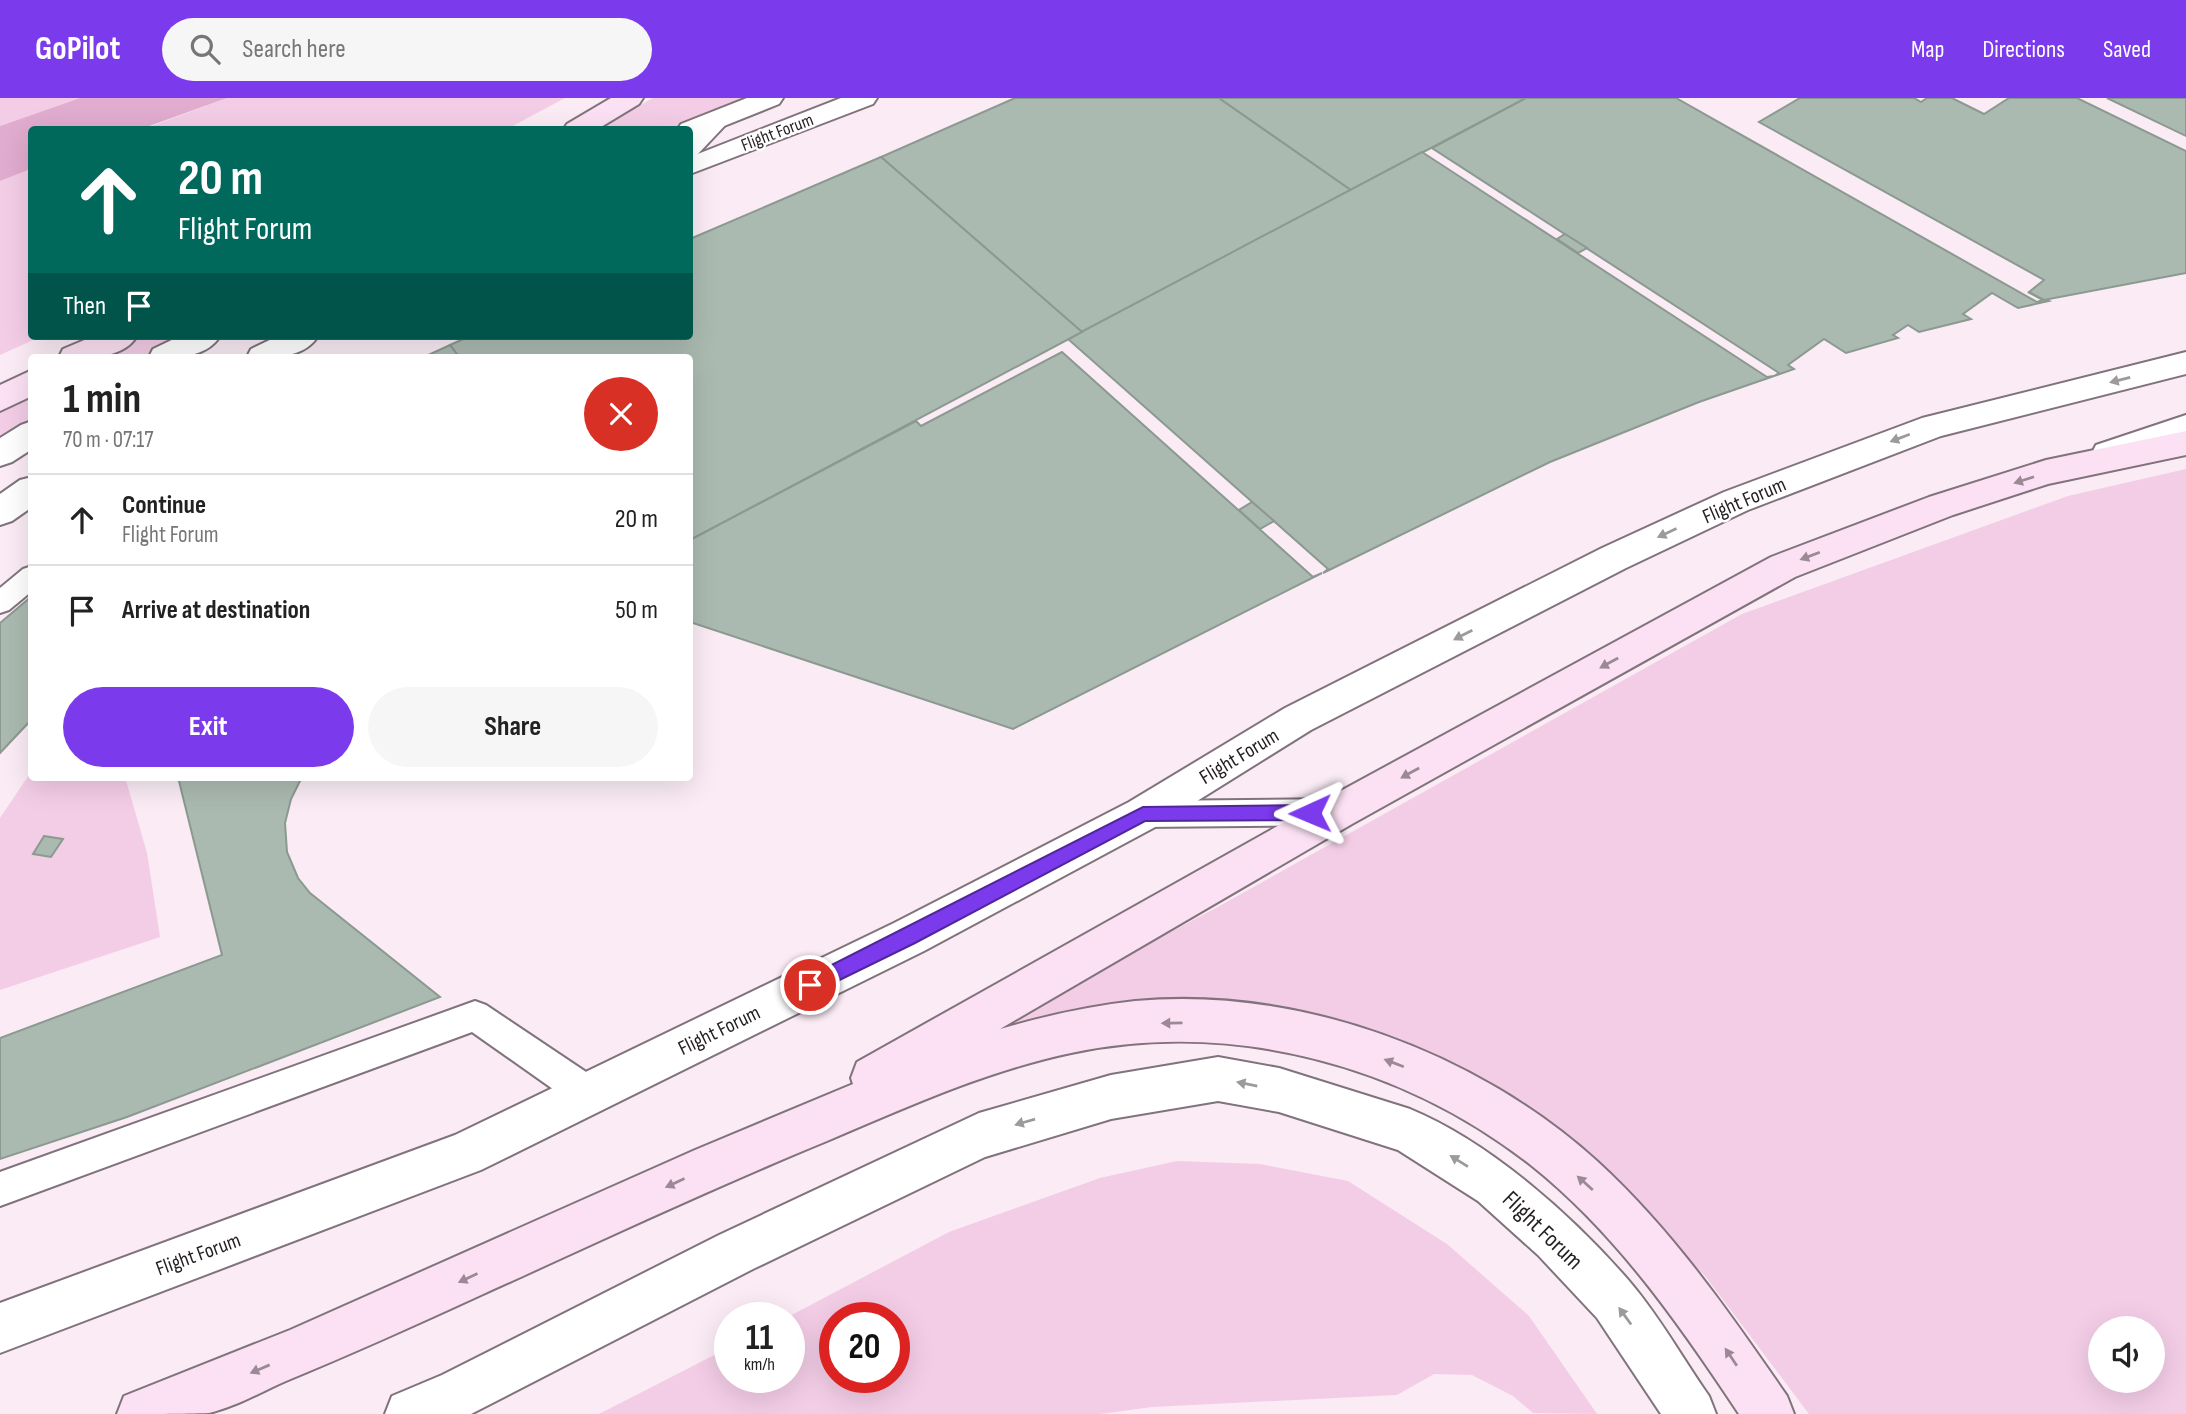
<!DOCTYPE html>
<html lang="en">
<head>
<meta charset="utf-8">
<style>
  body { margin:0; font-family:"Sofia Sans Condensed",sans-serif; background:#f6f6f6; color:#222; height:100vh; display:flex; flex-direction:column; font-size:26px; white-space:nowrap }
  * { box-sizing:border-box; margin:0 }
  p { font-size:23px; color:#767676 }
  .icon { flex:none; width:38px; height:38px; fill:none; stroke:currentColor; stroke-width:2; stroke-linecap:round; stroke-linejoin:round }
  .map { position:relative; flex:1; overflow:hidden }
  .side { position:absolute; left:28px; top:256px; width:665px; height:427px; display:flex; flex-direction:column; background:#fff; border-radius:7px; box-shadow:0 7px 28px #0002 }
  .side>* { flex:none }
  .top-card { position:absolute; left:28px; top:28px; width:665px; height:214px; border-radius:7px; box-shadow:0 7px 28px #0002; background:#00695c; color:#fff; overflow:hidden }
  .fabs { position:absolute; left:2088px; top:1218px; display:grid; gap:14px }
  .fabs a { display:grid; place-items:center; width:77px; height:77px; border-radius:50%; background:#fff; box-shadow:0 7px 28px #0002; font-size:35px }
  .speed { position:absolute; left:714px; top:1204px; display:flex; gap:14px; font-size:35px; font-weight:700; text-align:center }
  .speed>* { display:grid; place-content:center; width:91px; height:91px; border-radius:50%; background:#fff; box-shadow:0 7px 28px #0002; line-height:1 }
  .speed small { font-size:18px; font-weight:400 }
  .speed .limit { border:10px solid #d22; background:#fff; color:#111 }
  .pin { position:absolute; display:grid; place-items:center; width:60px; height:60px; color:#fff; margin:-30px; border:4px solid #fff; border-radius:50%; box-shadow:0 2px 7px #0007 }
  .me { position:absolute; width:77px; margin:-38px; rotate:269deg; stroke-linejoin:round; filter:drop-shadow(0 0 5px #0008) }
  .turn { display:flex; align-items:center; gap:24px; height:147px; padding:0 35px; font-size:32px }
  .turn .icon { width:91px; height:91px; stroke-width:2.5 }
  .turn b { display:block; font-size:49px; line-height:60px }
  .then { display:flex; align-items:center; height:66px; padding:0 35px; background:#0003; gap:14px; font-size:26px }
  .round { display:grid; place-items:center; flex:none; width:74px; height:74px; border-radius:37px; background:#f6f6f6 }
  .headline { display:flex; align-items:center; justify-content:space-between; height:119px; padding:0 35px }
  h1 { font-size:42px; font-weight:700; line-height:52px }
  .cta { display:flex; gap:14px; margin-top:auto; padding:14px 35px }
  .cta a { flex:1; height:80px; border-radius:42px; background:#7c3aed; color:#fff; font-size:28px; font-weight:700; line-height:80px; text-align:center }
  .cta a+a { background:#f6f6f6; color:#222 }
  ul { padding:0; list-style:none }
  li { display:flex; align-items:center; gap:21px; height:91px; padding:0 35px; border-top:2px solid #e0e0e0 }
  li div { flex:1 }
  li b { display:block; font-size:26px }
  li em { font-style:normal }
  header { display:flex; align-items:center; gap:42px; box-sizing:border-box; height:98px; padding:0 35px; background:#7c3aed; color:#fff }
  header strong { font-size:33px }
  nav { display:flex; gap:38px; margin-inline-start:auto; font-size:24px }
  .search { width:490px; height:63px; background:#f6f6f6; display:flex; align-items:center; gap:18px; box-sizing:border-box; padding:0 24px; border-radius:38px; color:#767676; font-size:26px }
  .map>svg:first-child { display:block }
  .green { fill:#f3cde6; fill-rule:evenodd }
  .water { fill:#e0accf }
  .building { fill:#abbab1; stroke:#8b9991; stroke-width:2 }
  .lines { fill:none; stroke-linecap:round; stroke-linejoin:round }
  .lane-casing { stroke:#80737c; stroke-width:4 }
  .street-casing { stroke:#80737c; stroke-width:4 }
  .secondary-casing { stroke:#80737c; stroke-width:4 }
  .lane { fill:#fff; fill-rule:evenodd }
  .street { fill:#fff; fill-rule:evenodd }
  .secondary { fill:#fce1f4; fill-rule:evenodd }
  .oneway { fill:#9c9a9c }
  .oneway2 { fill:#9b8a96 }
  .route { fill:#7c3aed; stroke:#51269a; stroke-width:2 }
  .labels { text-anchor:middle; stroke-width:5; stroke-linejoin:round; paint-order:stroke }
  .far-street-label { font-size:18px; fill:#241f22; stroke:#fff }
  .street-label { font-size:21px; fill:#241f22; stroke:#fff }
  .near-street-label { font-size:24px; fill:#241f22; stroke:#fff }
</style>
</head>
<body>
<header>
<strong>GoPilot</strong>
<div class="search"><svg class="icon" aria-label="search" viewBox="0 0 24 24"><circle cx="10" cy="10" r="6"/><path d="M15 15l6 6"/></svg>Search here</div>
<nav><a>Map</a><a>Directions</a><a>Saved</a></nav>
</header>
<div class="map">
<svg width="2186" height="1316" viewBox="0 0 2186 1316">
  <rect width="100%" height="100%" fill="#faebf5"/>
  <g class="green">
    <path d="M0,0H80L0,28Z"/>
    <path d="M227,0H565L507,31L141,32Z"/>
    <path d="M653,0H749L704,17L681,31L595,32Z"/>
    <path d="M31,71L32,238H42L0,257V83Z"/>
    <path d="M143,238H190L150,259H98Z"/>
    <path d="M31,294V327L0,347V313Z"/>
    <path d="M2186,371V1316H1809L1705,1178L1560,1032L1413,947L1281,908L1117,917L976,937L1216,810L1742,516L2068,398ZM2100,1230H2152V1283H2100Z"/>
    <path d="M31,674L32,679H125L147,755L160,839L0,892V720Z"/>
    <path d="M1177,1063L1260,1066L1348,1083L1447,1146L1529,1218L1597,1316L1533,1315L1513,1298L1472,1277L1434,1276L1397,1297L1152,1309L1100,1316H599L730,1249V1279H789V1220H786L949,1134L1100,1080ZM835,1220H894V1279H835Z"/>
  </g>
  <path class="water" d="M80,0H227L141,31L32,32L31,71L0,83V28Z"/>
  <g class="building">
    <path d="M1015,0H1219L1351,92L1082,234L881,59Z"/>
    <path d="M1219,0H1526L1351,92Z"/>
    <path d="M1526,0H1676L2037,204L2043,202L2028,194L2049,203L2018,210L1992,195L1963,216L1971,221L1919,234L1908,227L1893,237L1898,240L1846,255L1824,241L1788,267L1794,271L1774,278L1779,275L1432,50Z"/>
    <path d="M1800,0H1914L1921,4L1927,0H1952L1984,16L2009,0H2077L2186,53V175L2044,202L2029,194L2044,182L1759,24Z"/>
    <path d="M2107,0H2186V38Z"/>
    <path d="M1422,54L1767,279L1774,278L1699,304L1550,364L1323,475L1328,471L1068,241Z"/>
    <path d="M881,59L1082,234L690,442V259H459L450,247L470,238H690V141Z"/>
    <path d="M1565,136L1587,150L1578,155L1557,141Z"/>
    <path d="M450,247L459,259H424Z"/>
    <path d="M1062,254L1313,479L1322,475L1013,631L690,524V442L916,323L921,328Z"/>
    <path d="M1252,404L1274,423L1260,431L1239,412Z"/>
    <path d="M32,498V621L0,655V525Z"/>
    <path d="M178,679H302L291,701L285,725L287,754L298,780L310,795L440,899L127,1019L0,1061V940L222,857Z"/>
    <path d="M44,738L63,741L51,759L33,756Z"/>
  </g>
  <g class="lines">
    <g class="lane-casing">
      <g id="lane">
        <path d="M724,11L734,17L731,21L697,57L690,59V42L717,13Z"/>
        <path d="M32,468V493L9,512L0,515V490L23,471Z"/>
        <path d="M1338,701L1348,705L1352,714L1348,723L1338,727L1143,729L1133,725L1129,716L1133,707L1143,703Z"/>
        <path d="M475,903L486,907L601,984L605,996L601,1008L589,1012L577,1008L472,934L0,1108V1074Z"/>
      </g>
    </g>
    <g class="street-casing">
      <g id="street">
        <path d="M747,0H783L779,6L699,38L690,40V32H677L681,26Z"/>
        <path d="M841,0H877L873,6L690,76V59Z"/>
        <path d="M180,238H220C205,262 173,259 149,259L153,251Z"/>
        <path d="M278,238H318C303,262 271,259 247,259L251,251Z"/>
        <path d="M2186,254V276L1941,338L1748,412L1626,470L1311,632L1157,728L924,853L481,1072L0,1255V1205L455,1037L894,825L1129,704L1285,610L1602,450L1724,394L1922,320Z"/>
        <path d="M2186,317V341L2108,367L2096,363L2092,355L2096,347Z"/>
        <path d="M32,323V351L12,364L0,368V340L21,327Z"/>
        <path d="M32,379V409L12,423L0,427V396L20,382Z"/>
        <path d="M1218,959L1279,970L1410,1011C1490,1044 1574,1119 1630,1184C1660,1219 1683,1261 1709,1298L1716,1316H1661L1597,1220L1538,1157L1478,1103L1398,1052L1279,1014L1218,1003L1111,1021L985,1059L753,1171L471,1316H385L392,1298L442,1277L719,1137L979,1015L1111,977Z"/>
      </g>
    </g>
    <g class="secondary-casing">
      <g id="secondary">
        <path d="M611,0H643L639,6L596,32H563L567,26Z"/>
        <path d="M94,238H137C122,263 84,259 59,259L63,251Z"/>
        <path d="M32,272V298L0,313V287Z"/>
        <path d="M2186,333V357L2048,386L1953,417L1795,479L1352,726L1000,931C1045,918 1089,908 1135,903C1299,888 1477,954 1598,1064C1672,1132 1730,1215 1787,1298L1794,1316H1739C1680,1227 1616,1135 1532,1068C1403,966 1232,921 1071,955C986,973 907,1009 827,1043C710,1091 596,1145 481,1197C416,1227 351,1256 286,1283C261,1294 235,1309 209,1315C186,1316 142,1316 117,1316L124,1298L290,1232L695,1052L853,986L851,980L857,964L1324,702L1771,459L1929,399L2046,362Z"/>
      </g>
    </g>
    <use href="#lane" class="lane"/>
    <use href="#street" class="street"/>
    <use href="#secondary" class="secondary"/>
  </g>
  <defs><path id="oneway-solid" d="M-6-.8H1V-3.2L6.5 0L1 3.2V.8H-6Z" transform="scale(1.75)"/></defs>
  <g class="oneway">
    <use href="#oneway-solid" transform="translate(2120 282) rotate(166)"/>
    <use href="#oneway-solid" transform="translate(1900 340) rotate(159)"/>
    <use href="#oneway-solid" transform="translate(1667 435) rotate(155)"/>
    <use href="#oneway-solid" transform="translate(1463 537) rotate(153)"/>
    <use href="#oneway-solid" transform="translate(1247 986) rotate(-169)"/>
    <use href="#oneway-solid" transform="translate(1025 1024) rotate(164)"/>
    <use href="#oneway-solid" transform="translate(1459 1063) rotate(-148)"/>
    <use href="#oneway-solid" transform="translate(1625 1218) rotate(-126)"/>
  </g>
  <g class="oneway2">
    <use href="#oneway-solid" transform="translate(2024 382) rotate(162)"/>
    <use href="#oneway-solid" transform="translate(1810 458) rotate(159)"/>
    <use href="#oneway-solid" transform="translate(1609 565) rotate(151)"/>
    <use href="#oneway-solid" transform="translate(1410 675) rotate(151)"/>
    <use href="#oneway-solid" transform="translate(1172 925) rotate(179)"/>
    <use href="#oneway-solid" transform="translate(1394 965) rotate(-159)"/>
    <use href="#oneway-solid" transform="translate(675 1085) rotate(155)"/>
    <use href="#oneway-solid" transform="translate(1585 1085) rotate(-138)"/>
    <use href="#oneway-solid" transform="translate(468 1180) rotate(155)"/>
    <use href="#oneway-solid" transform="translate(1731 1259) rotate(-124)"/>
    <use href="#oneway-solid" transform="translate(260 1271) rotate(157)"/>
  </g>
  <path class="route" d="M1310,707L1316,709L1318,715L1316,720L1310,722L1145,723L915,845L817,893L810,896L804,893L802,887L804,881L1143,709Z"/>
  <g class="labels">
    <g class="far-street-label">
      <text transform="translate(777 34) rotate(-21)" y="6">Flight Forum</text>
    </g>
    <g class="street-label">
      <text transform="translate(1744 402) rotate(-23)" y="7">Flight Forum</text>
      <text transform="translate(1239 658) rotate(-31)" y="7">Flight Forum</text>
      <text transform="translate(719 932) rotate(-26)" y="7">Flight Forum</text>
      <text transform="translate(198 1156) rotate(-20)" y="7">Flight Forum</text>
    </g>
    <g class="near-street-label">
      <text transform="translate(1543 1132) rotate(44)" y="8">Flight Forum</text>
    </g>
  </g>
</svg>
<div class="fabs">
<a><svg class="icon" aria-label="sound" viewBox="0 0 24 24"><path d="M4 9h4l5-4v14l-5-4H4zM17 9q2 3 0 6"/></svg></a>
</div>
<div class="speed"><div>11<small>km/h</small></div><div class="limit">20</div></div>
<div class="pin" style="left:810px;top:887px;background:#d93025"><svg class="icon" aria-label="arrive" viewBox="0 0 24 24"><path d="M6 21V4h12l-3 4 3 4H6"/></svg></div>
<svg class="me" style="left:1310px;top:715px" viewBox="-20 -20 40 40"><path d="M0-17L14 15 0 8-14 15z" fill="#7c3aed" stroke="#fff" stroke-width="4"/></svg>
<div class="top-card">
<div class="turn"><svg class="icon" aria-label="ahead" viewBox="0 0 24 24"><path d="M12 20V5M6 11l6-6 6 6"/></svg><div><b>20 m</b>Flight Forum</div></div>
<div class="then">Then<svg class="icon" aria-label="arrive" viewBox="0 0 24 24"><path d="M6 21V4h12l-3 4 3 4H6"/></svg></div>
</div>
<section class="side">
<div class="headline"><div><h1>1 min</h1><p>70 m · 07:17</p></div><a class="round" style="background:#d93025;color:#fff"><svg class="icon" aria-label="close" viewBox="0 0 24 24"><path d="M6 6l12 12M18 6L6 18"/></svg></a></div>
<ul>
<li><svg class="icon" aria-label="ahead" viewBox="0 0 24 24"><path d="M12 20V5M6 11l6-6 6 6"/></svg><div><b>Continue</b><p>Flight Forum</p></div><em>20 m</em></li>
<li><svg class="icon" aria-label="arrive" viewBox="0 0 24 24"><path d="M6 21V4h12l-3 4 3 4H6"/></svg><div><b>Arrive at destination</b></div><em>50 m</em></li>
</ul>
<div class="cta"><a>Exit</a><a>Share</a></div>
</section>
</div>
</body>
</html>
